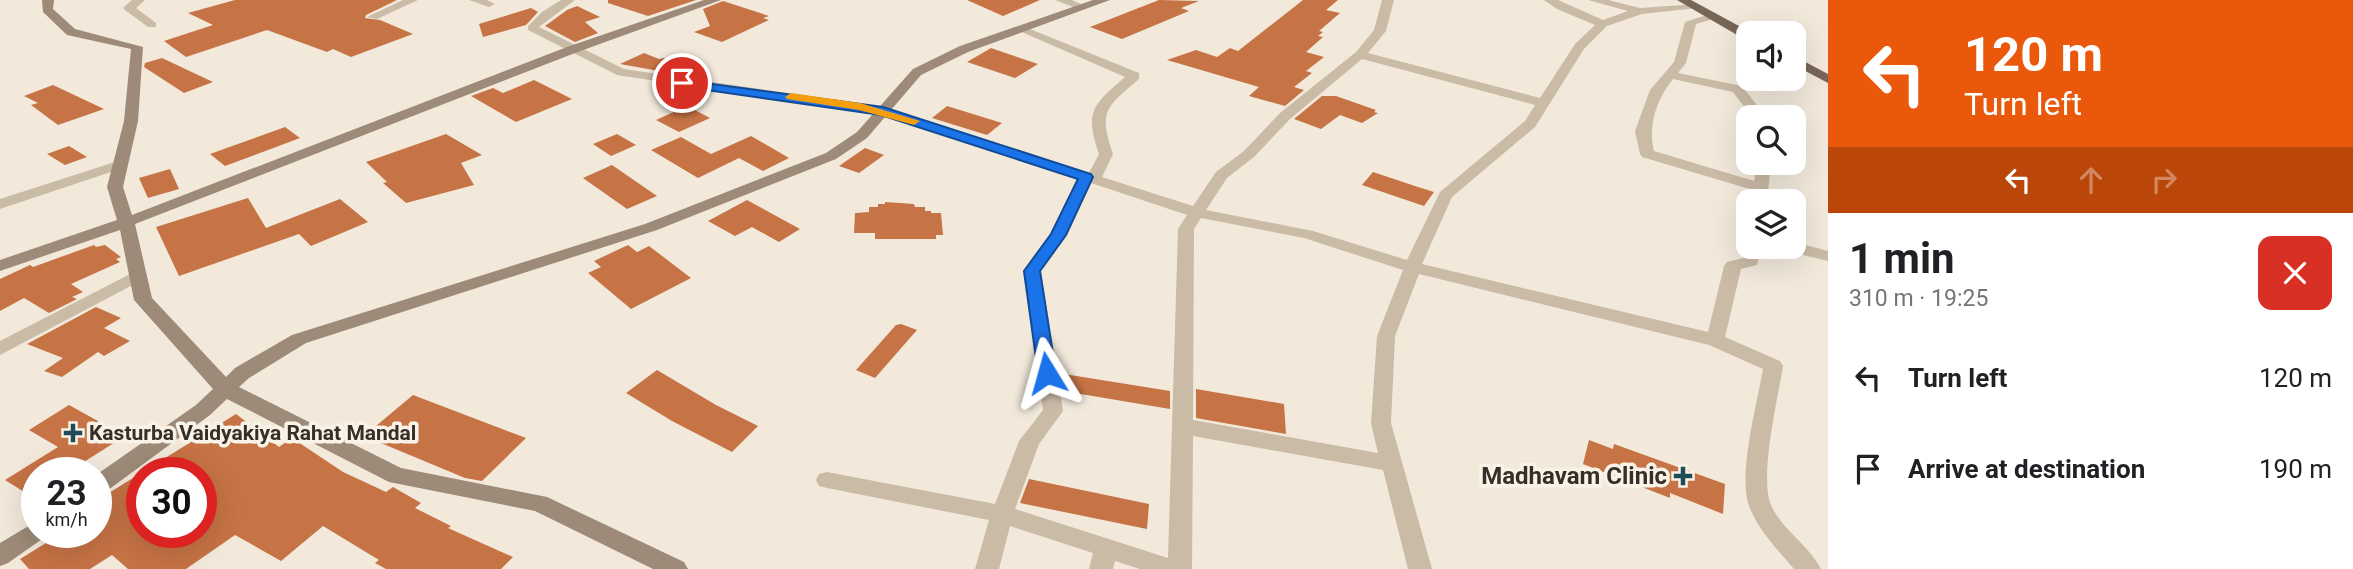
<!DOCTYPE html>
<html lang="en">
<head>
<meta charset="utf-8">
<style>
  body { margin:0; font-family:Roboto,sans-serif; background:#f6f6f6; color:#202124; height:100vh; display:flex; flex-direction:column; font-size:26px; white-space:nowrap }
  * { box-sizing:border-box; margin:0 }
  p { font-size:23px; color:#757577 }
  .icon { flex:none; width:38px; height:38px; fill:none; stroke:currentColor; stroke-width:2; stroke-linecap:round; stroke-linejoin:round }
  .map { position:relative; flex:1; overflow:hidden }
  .details { display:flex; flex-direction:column; background:#fff; width:525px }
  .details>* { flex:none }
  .guide { background:#ea580c; color:#fff; overflow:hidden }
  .fabs { position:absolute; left:1736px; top:21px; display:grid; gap:14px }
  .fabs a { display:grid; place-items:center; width:70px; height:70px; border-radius:14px; background:#fff; box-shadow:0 7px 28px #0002; font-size:35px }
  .speed { position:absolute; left:21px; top:457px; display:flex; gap:14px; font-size:35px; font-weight:700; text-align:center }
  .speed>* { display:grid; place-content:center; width:91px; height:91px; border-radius:50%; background:#fff; box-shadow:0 7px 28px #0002; line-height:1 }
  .speed small { font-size:18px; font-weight:400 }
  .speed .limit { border:10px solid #d22; background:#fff; color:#111 }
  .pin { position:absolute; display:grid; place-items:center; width:60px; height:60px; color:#fff; margin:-30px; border:4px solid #fff; border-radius:50%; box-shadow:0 2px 7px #0007 }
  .me { position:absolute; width:77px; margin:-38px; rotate:352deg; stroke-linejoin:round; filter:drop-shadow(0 0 5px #0008) }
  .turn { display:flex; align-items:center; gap:24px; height:147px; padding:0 21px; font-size:32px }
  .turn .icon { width:91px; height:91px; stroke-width:2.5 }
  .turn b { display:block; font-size:49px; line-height:60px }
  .lanes { display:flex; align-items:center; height:66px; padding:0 21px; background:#0003; justify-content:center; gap:35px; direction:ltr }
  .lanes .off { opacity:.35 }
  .round { display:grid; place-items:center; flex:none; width:74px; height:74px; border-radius:14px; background:#f6f6f6 }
  .head { display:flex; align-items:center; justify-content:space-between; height:119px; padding:0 21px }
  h1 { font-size:42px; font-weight:700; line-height:52px }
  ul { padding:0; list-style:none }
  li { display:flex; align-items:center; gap:21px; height:91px; padding:0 21px }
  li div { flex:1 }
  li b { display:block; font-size:26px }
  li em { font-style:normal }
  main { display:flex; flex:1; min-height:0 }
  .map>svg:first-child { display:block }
  .building { fill:#c67345; fill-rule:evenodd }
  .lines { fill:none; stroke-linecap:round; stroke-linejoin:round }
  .street { fill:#cabba7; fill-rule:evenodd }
  .secondary { fill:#9d8a78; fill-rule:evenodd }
  .primary { fill:#786758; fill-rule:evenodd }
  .route { fill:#1a73e8; stroke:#114b97; stroke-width:2 }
  .slow { fill:#f59e0b }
  .poi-dot { fill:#1d4c57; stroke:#f9f3e7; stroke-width:2.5 }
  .labels { text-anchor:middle; stroke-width:7; stroke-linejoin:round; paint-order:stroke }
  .poi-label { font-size:21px; font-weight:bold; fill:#362e27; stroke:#f9f3e7; text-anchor:start }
  .near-poi-label { font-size:24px; font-weight:bold; fill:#362e27; stroke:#f9f3e7; text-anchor:end }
</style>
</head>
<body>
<main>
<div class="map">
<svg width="1828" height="569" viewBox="0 0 1828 569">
  <rect width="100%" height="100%" fill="#f2e9db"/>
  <g class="building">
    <path d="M235,0H397L366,15L365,18L380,20L413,34L351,57L333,49L327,52L267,30L186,57L164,41L213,25L188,13Z"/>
    <path d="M608,0H696L648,16L608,3Z"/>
    <path d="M967,0H1040L1003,16Z"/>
    <path d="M1159,0L1199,1L1181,8L1189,11L1122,39L1090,27Z"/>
    <path d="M1303,0H1338L1326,10L1340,13L1319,31L1323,32L1318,36L1323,37L1306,52L1324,57L1306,71L1312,73L1294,87L1304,90L1285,106L1249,96L1259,87L1167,60L1196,50L1217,57L1230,48L1238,51Z"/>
    <path d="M723,1L769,16L763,18L769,20L722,42L694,32L710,26L703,9Z"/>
    <path d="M577,6L600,17L585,22L598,33L575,42L545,26L567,10Z"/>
    <path d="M531,8L538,12L526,25L483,37L479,24Z"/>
    <path d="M991,48L1020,58L1038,64L1015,78L967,62Z"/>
    <path d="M644,53L659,59L664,58L690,70L681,75L620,64Z"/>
    <path d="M162,58L213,82L184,93L144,67L145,63Z"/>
    <path d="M534,80L572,99L516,122L471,96L493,88L503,93Z"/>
    <path d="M53,85L104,109L58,125L31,105L38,103L24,96Z"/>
    <path d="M1322,96H1336L1376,110L1374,112L1378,113L1362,123L1340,115L1321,129L1294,119Z"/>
    <path d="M687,106L710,118L679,132L656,120Z"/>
    <path d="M947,106L1002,123L987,135L932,118Z"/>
    <path d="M285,127L300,138L225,166L210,154Z"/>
    <path d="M446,134L482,155L461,163L474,185L406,203L383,183L387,182L366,162Z"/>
    <path d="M617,134L636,145L611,156L593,144Z"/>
    <path d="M751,136L789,158L763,171L739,158L698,178L651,150L681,137L711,154Z"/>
    <path d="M69,146L87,157L65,165L47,154Z"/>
    <path d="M865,148L884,155L859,173L839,166Z"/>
    <path d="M612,165L657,196L627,209L583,178Z"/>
    <path d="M170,169L179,189L148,198L139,178Z"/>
    <path d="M1373,172L1415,186L1434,192L1424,206L1362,185Z"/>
    <path d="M248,198L266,228L340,199L368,222L311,246L299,234L179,276L156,227Z"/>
    <path d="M747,200L800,229L779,242L752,227L735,236L708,221Z"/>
    <path d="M885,202L914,204L915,207H925V211H931V213H941L943,235H936V239H875V233H854L855,213L869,212V207H878V204H885Z"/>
    <path d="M94,245L96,247L105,245L121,257L116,259L120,262L71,284L83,292L72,297L77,299L49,313L24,298L0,311V279L30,265L33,267Z"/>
    <path d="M628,245L637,252L649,246L691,278L631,309L588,273L601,267L594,261Z"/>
    <path d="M96,307L121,318L104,328L130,341L104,356L98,352L62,377L44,371L63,358L27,344Z"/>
    <path d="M901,324L917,330L875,378L856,370L896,325Z"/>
    <path d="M657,370L716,405L758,426L732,452L672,421L626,393Z"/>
    <path d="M1064,374L1170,391V409L1063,391Z"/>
    <path d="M1196,389L1284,404L1286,434L1196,418Z"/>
    <path d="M413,395L526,438L482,481L465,478L364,436Z"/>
    <path d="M69,405L125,436L68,472H37V500L5,480L58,447L29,430Z"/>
    <path d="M236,414L279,447L292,438L343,472L386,492L393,487L421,503L415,508L451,526L448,528L513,557L501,569H386L375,563L379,560L323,526L281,561L235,535L186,569H128L112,555L90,569H29L20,559L64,532H96V501ZM142,472H201V532H142Z"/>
    <path d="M1589,440L1613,449L1614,444L1725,484L1723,514L1670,493V498L1583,464Z"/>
    <path d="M1029,479L1149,504L1147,529L1020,503Z"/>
  </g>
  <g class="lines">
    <g class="street">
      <path d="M132,0H145L136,8L156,23V27H148L125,10L123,8Z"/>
      <path d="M403,0H418L377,19L367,17Z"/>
      <path d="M469,0H487L495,4L489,7Z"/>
      <path d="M561,0H575L539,27L624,69L883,107L1089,173L1099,154C1084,111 1093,105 1125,77L1015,29L1025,27L1139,73V79C1106,107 1098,111 1113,154L1102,177L1193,206L1216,172L1244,151L1280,113L1356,52L1374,30L1382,0H1394L1386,31L1368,53L1540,98L1575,44L1595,25L1557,9L1544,0H1558L1603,20L1628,11L1588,0H1608L1640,8L1697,4V8L1642,14L1607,26L1584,49L1535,127L1452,197L1422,264L1708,332L1724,266L1727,262L1743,258L1747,243L1748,247H1761L1757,265L1741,269L1725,337L1780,361L1783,366C1778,398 1759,476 1771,505C1782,530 1809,545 1821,569H1794C1778,550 1756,528 1748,503C1739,470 1757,404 1763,369L1709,345L1419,274L1395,336L1391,423L1432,569H1408L1383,470L1193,436L1192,569H1140L1115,561L1113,569H1089L1093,553L1010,526L999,569H975L989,520L827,488L819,486L816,480L819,474L827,472L995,504L1019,441L1043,410L1023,271L1051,234L1077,179L881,115L617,75L528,30V26L542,12ZM1362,59L1535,105L1525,121L1440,192L1407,260L1313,231L1206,210L1227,178L1254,157L1290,119ZM1091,183L1187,215L1178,229L1168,558L1015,509L1039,444L1063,411L1041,271L1067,235ZM1201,218L1304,238L1403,270L1377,336L1371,423L1378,453L1193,420L1194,229Z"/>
      <path d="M1055,0H1072L1087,7L1081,10Z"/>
      <path d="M1713,13L1717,14V18L1696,24L1686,63L1678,73L1742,86L1766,117H1752L1733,92L1673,79C1656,100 1648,126 1654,151L1754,181L1757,163H1771L1767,201H1751L1753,190L1642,157L1640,154L1635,131L1650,90L1674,62L1685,22Z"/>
      <path d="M121,160L126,161L128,164L126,167L0,209V199Z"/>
      <path d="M1794,242L1828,251V261L1786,251L1784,247H1794Z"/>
      <path d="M138,270L144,271L147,275L144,279L0,355V341Z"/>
    </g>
    <g class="secondary">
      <path d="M42,0H54L53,9L75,29L143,47L138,121L123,187L132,215L567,47L704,0H721L575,53L135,224L152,298L226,377L235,368L292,335L645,224L826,153L857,132L913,69L960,46L1093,0H1110L968,52L921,75L867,138L836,159L657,230L306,343L249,378L239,387L401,468L547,497L684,562L688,569H653L535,511L389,482L227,399L210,415L104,493L96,495V475L196,405L213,389L134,300L120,230L0,271V260L117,220L107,187L124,121L131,49L67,35L43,12Z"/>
      <path d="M37,521V532H48L45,537L8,563L0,566V543Z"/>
    </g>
    <g class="primary">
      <path d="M1677,0H1691L1752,33H1748V40L1744,39Z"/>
      <path d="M1794,56L1828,74V83L1794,65Z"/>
    </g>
  </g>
  <path class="route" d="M682,80L883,107L1091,174L1093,177L1066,235L1040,271L1056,373L1053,377L1047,379L1038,373L1024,271L1051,234L1078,179L881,115L678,86V81Z"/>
  <path class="slow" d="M791,93L860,103L920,121L914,125L859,110L787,99L785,97Z"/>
  <g class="poi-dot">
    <path d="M69.5 422.5h7v7h7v7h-7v7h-7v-7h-7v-7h7z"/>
    <path d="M1679.5 465.5h7v7h7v7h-7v7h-7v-7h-7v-7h7z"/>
  </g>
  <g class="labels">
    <g class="poi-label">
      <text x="89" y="440">Kasturba Vaidyakiya Rahat Mandal</text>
    </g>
    <g class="near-poi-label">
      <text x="1667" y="484">Madhavam Clinic</text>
    </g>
  </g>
</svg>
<div class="fabs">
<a><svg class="icon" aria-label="sound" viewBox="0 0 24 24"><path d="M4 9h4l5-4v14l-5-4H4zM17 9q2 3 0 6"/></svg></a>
<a><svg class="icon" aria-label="search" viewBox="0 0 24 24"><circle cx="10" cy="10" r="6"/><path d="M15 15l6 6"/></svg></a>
<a><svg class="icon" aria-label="layers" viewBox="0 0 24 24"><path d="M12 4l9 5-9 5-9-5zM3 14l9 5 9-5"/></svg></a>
</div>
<div class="speed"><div>23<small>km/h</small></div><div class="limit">30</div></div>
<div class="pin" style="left:682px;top:83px;background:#d93025"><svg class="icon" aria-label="arrive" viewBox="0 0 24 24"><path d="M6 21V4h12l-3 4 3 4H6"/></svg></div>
<svg class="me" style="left:1047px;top:373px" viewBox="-20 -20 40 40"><path d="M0-17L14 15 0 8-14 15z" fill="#1a73e8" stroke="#fff" stroke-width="4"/></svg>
</div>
<section class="details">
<div class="guide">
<div class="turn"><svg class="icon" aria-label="left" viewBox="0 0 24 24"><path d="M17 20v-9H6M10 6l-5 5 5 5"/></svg><div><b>120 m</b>Turn left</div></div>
<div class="lanes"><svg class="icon" aria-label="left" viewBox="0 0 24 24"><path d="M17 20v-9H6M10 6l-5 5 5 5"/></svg><svg class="icon off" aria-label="ahead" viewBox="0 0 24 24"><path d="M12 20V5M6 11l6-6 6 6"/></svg><svg class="icon off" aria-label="right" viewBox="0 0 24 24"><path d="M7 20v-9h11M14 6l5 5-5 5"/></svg></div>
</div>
<div class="head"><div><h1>1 min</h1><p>310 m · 19:25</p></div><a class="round" style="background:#d93025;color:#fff"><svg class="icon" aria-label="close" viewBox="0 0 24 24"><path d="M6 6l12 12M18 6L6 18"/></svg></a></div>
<ul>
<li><svg class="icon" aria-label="left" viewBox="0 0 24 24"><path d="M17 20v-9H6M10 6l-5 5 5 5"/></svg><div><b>Turn left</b></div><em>120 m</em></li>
<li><svg class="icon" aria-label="arrive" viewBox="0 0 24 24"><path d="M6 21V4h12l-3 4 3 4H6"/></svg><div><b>Arrive at destination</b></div><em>190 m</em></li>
</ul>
</section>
</main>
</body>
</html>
